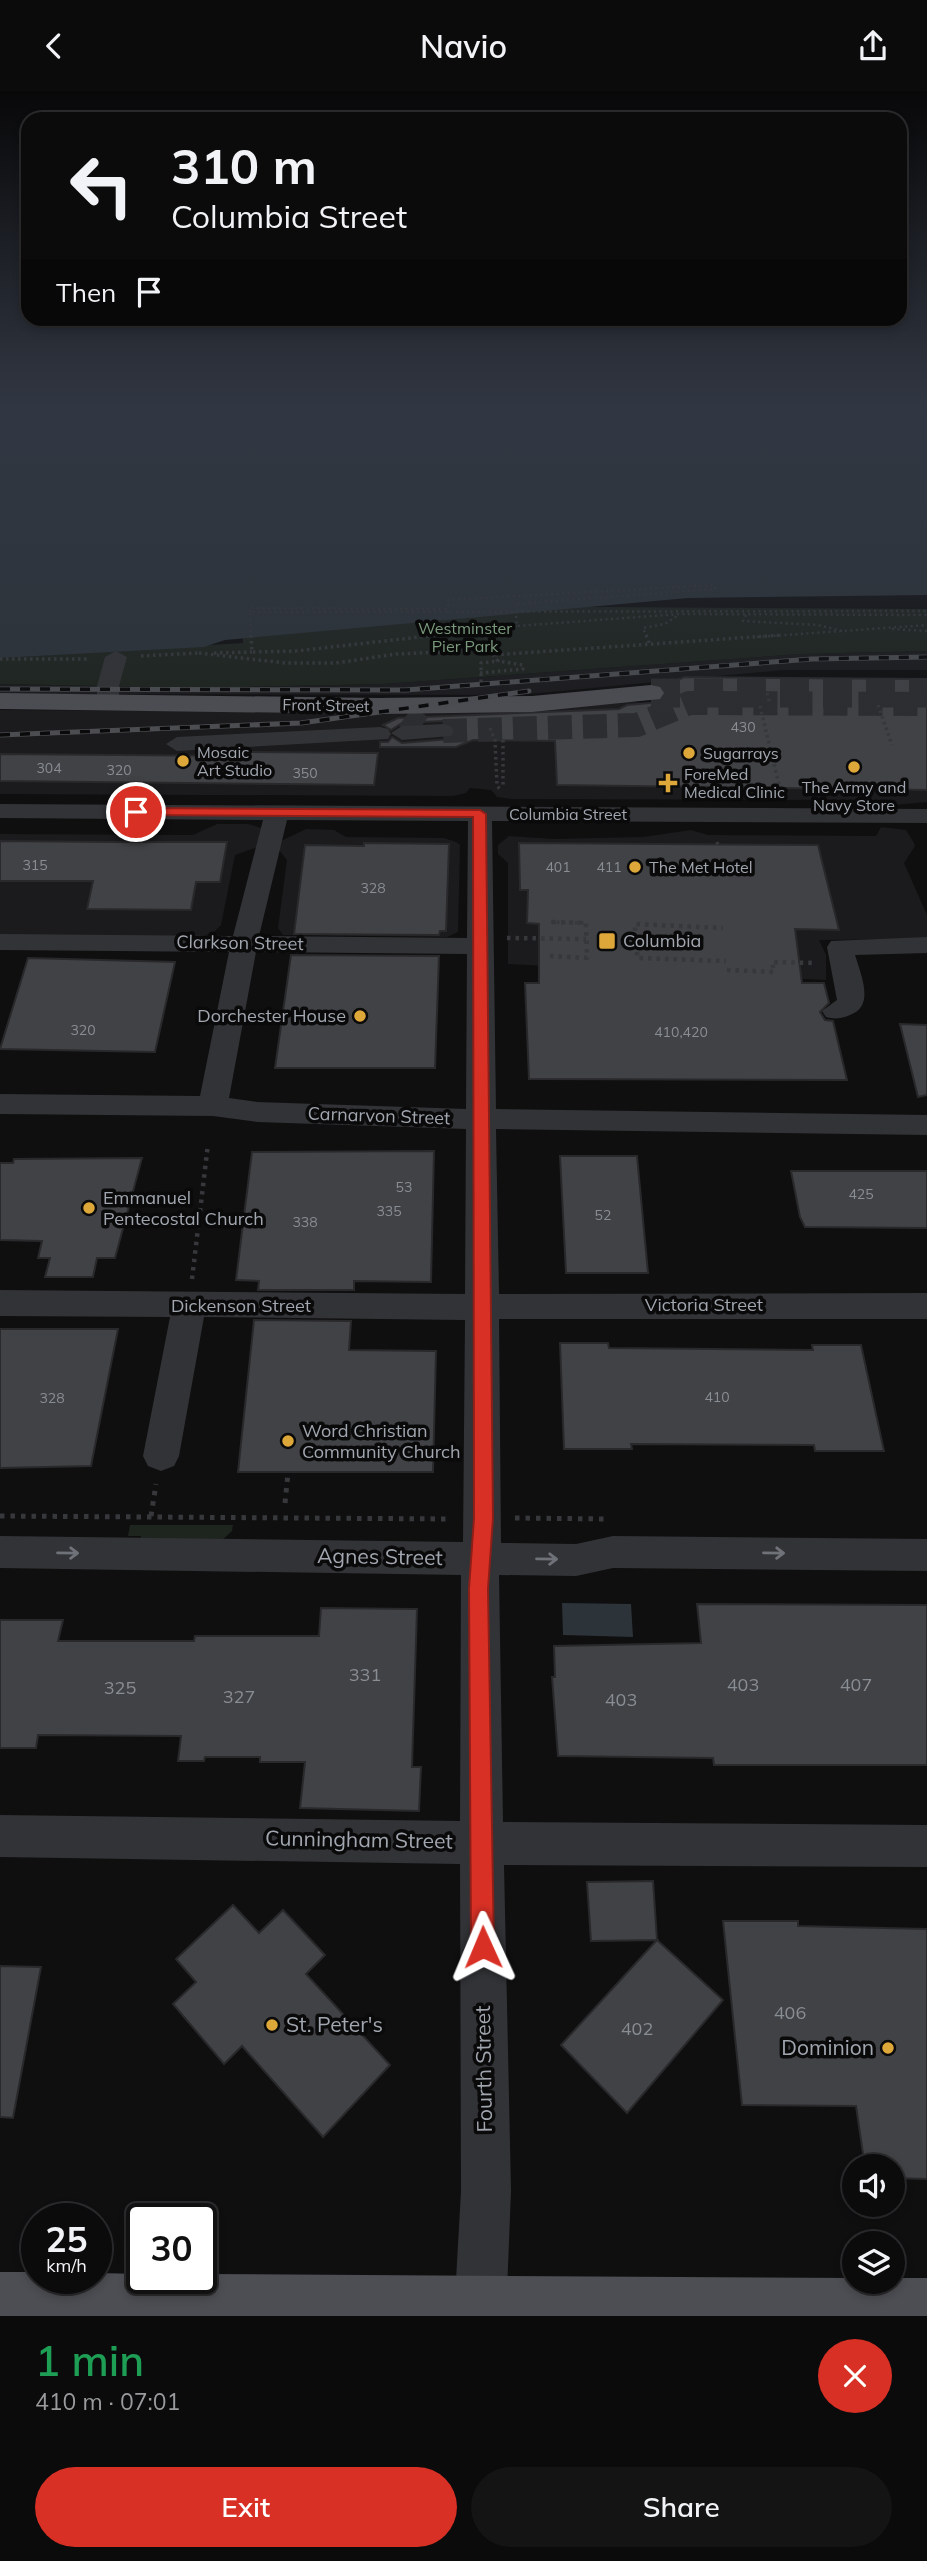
<!DOCTYPE html>
<html lang="en">
<head>
<meta charset="utf-8">
<style>
  body { margin:0; font-family:Mulish,sans-serif; background:#141415; color:#f1f3f6; height:100vh; display:flex; flex-direction:column; font-size:26px; white-space:nowrap }
  * { box-sizing:border-box; margin:0 }
  p { font-size:23px; color:#9a9b9d }
  .icon { flex:none; width:38px; height:38px; fill:none; stroke:currentColor; stroke-width:2; stroke-linecap:round; stroke-linejoin:round }
  .map { position:relative; height:2225px; overflow:hidden }
  .details { display:flex; flex-direction:column; background:#0b0b0c; flex:1 }
  .details>* { flex:none }
  .hud { position:absolute; left:21px; top:21px; width:886px; height:214px; border-radius:21px; box-shadow:0 4px 10px #0003,0 0 0 2px #2b2b2d; background:#0b0b0c; color:#f1f3f6; overflow:hidden }
  .tools { position:absolute; left:842px; top:2063px; display:grid; gap:14px }
  .tools a { display:grid; place-items:center; width:63px; height:63px; border-radius:50%; background:#0b0b0c; box-shadow:0 4px 10px #0003,0 0 0 2px #2b2b2d; font-size:35px }
  .speed { position:absolute; left:21px; top:2112px; display:flex; gap:14px; font-size:35px; font-weight:700; text-align:center }
  .speed>* { display:grid; place-content:center; width:91px; height:91px; border-radius:50%; background:#0b0b0c; box-shadow:0 4px 10px #0003,0 0 0 2px #2b2b2d; line-height:1 }
  .speed small { font-size:18px; font-weight:400 }
  .speed .limit { border:4px solid #111; border-radius:10px; background:#fff; color:#111 }
  .pin { position:absolute; display:grid; place-items:center; width:60px; height:60px; color:#fff; margin:-30px; border:4px solid #fff; border-radius:50%; box-shadow:0 2px 7px #0007 }
  .me { position:absolute; width:77px; margin:-38px; rotate:359deg; stroke-linejoin:round; filter:drop-shadow(0 0 5px #0008) }
  .turn { display:flex; align-items:center; gap:24px; height:147px; padding:0 35px; font-size:32px }
  .turn .icon { width:91px; height:91px; stroke-width:2.5 }
  .turn b { display:block; font-size:49px; line-height:60px }
  .then { display:flex; align-items:center; height:66px; padding:0 35px; background:#0003; gap:14px; font-size:26px }
  .round { display:grid; place-items:center; flex:none; width:74px; height:74px; border-radius:37px; background:#141415 }
  .head { display:flex; align-items:center; justify-content:space-between; height:119px; padding:0 35px }
  h1 { font-size:42px; font-weight:600; line-height:52px; color:#1e9e55 }
  .button { display:flex; gap:14px; margin-top:auto; padding:14px 35px }
  .button a { flex:1; height:80px; border-radius:42px; background:#d93025; color:#fff; font-size:28px; font-weight:600; line-height:80px; text-align:center }
  .button a+a { background:#141415; color:#f1f3f6 }
  header { display:flex; justify-content:space-between; align-items:center; height:91px; padding:0 35px; background:#0b0b0c; font-size:32px; font-weight:600 }
  .map>svg:first-child { display:block }
  .built { fill:#1b1b1d }
  .green { fill:#1e241e }
  .water { fill:#2c3339 }
  .building { fill:#404245; stroke:#29292c; stroke-width:2 }
  .lines { fill:none; stroke-linecap:round; stroke-linejoin:round }
  .minor-tunnel { stroke:#2c2d30; stroke-width:24; stroke-dasharray:24 11; stroke-linecap:butt }
  .major-tunnel { stroke:#2c2d30; stroke-width:29; stroke-dasharray:29 14; stroke-linecap:butt }
  .path-far3 { stroke:#36383b; stroke-width:2.5; stroke-dasharray:2 3.5; stroke-linecap:butt }
  .path-far2 { stroke:#36383b; stroke-width:3.5; stroke-dasharray:2.5 3.5; stroke-linecap:butt }
  .path-far1 { stroke:#36383b; stroke-width:4.5; stroke-dasharray:3.5 5; stroke-linecap:butt }
  .path { stroke:#36383b; stroke-width:5; stroke-dasharray:4.5 6; stroke-linecap:butt }
  .minor { fill:#323336; fill-rule:evenodd }
  .major { fill:#4d4e53; fill-rule:evenodd }
  .rail-casing { stroke:#4b4d51; stroke-width:5 }
  .rail { stroke:#0a0a0b; stroke-width:3.5; stroke-dasharray:10; stroke-linecap:butt }
  .oneway { stroke:#6f7279 }
  .route { fill:#d93025; stroke:#8d1f18; stroke-width:2 }
  .poi-dot { fill:#dea739; stroke:#0a0a0b; stroke-width:2.5 }
  .labels { text-anchor:middle; stroke-width:7; stroke-linejoin:round; paint-order:stroke }
  .number-label { font-size:14px; fill:#898d94 }
  .far-park-label { font-size:16px; fill:#7a997c; stroke:#0a0a0b }
  .far-street-label { font-size:16px; fill:#a1a6af; stroke:#0a0a0b }
  .far-poi-label { font-size:16px; fill:#a1a6af; stroke:#0a0a0b; text-anchor:start }
  .poi-label { font-size:18px; fill:#a1a6af; stroke:#0a0a0b; text-anchor:start }
  .street-label { font-size:18px; fill:#a1a6af; stroke:#0a0a0b }
  .near-number-label { font-size:18px; fill:#898d94 }
  .near-street-label { font-size:21px; fill:#a1a6af; stroke:#0a0a0b }
  .near-poi-label { font-size:21px; fill:#a1a6af; stroke:#0a0a0b; text-anchor:start }
</style>
</head>
<body>
<header><svg class="icon" aria-label="back" viewBox="0 0 24 24"><path d="M15 5l-7 7 7 7"/></svg>Navio<svg class="icon" aria-label="share" viewBox="0 0 24 24"><path d="M12 15V3M7 8l5-5 5 5M5 13v7h14v-7"/></svg></header>
<div class="map">
<svg width="927" height="2225" viewBox="0 0 927 2225">
  <rect width="100%" height="100%" fill="#0f0f10"/>
  <g class="built">
    <path d="M927,560V579H783L518,604L0,603V593L203,597L383,593L801,563Z"/>
    <path d="M620,610L722,618L927,620V711L894,714L870,709L512,708L497,706L491,699L470,697L466,702L453,705L0,703V619L427,621Z"/>
    <path d="M217,733H248L262,737L260,755L235,764L221,834L213,842L203,845H0V743L193,744Z"/>
    <path d="M881,736L906,739L914,752L915,755L904,772L927,824V848L819,849L826,864V889L508,873V772L498,763V754L509,745L553,748L643,746L691,739L708,744L876,745Z"/>
    <path d="M306,738L334,739L346,746L444,747L456,751L460,754L458,841L447,846L283,844L278,837L287,769L279,759L281,750Z"/>
  </g>
  <g class="green">
    <path d="M241,514L927,518V560L801,563L383,593L203,597L0,593V567L243,552Z"/>
    <path d="M130,1434H233L232,1440L220,1451L140,1450L141,1445H128Z"/>
  </g>
  <g class="water">
    <path d="M0,318H927V504L688,507L225,549L204,556L0,567Z"/>
    <path d="M562,1512L631,1513L633,1546L563,1544Z"/>
  </g>
  <g class="building">
    <path d="M684,586L927,588V699L557,694L555,650L473,649L456,656H380V651H388L392,646L402,652L451,648L456,641L453,634L444,630L402,632L391,639L383,634L398,627L619,618L627,614L660,611L666,603L663,596Z"/>
    <path d="M239,661L378,662L374,694L0,690V663L238,665Z"/>
    <path d="M0,750L109,751H227L220,791H196L191,819L87,818L93,790H0Z"/>
    <path d="M364,752L449,753L446,840H440L439,844L294,843L305,754L364,755Z"/>
    <path d="M519,752L818,754L839,839L795,838L802,892H824L829,912L820,921L825,929L833,930L847,989L529,988L525,892H539V833L527,832L528,799H520Z"/>
    <path d="M291,864L439,865L435,977H275Z"/>
    <path d="M28,867L175,871L155,961L0,958Z"/>
    <path d="M900,933L927,934V1004L918,1006Z"/>
    <path d="M434,1060L431,1191L354,1190V1199H258L259,1190L236,1189L252,1061Z"/>
    <path d="M560,1065H637L648,1182H566Z"/>
    <path d="M142,1067L115,1167H97L93,1186H45L50,1167H38L42,1150L0,1149V1072H13L14,1068Z"/>
    <path d="M791,1080H927V1137L805,1136L800,1126Z"/>
    <path d="M254,1229L351,1230L349,1259L436,1260L433,1381H238Z"/>
    <path d="M0,1238H118L91,1375L0,1377Z"/>
    <path d="M560,1252H608L609,1257L813,1259L812,1254H861L884,1360H815L814,1354L631,1353L632,1358H564Z"/>
    <path d="M697,1513L927,1514V1674H714L713,1667L558,1665L552,1586H555L554,1555L701,1552Z"/>
    <path d="M321,1517L417,1518L412,1676H421L419,1720L300,1717L305,1671H260V1666H205L204,1670H178L181,1645L38,1644L36,1657H0V1529H63L58,1550H194L195,1545H319Z"/>
    <path d="M653,1790L657,1849L723,1909L627,2022L561,1954L657,1849L591,1850L587,1791Z"/>
    <path d="M233,1814L259,1842L283,1819L325,1864L306,1883L390,1974L323,2046L242,1955L224,1973L173,1913L196,1891L176,1868Z"/>
    <path d="M723,1830H798V1835L927,1838V2088L892,2087V2076H865L856,2015L742,2014Z"/>
    <path d="M0,1875L41,1876L13,2027L0,2026Z"/>
  </g>
  <g class="lines">
    <g class="minor-tunnel">
      <path d="M406,625L421,636"/>
      <path d="M443,640L637,634L689,612L927,613"/>
    </g>
    <path class="major-tunnel" d="M651,602H927"/>
    <g class="path-far3">
      <path d="M250,521V517L448,518"/>
      <path d="M448,521V509L714,494L715,498L515,513L517,535L679,523L927,524"/>
      <path d="M746,524L743,530L818,534L842,540"/>
      <path d="M483,538L485,546"/>
      <path d="M892,538L927,540"/>
      <path d="M251,546L250,521L927,520"/>
      <path d="M422,546L517,535"/>
      <path d="M647,546L643,537L665,533L677,525"/>
      <path d="M757,546L927,534"/>
    </g>
    <g class="path-far2">
      <path d="M251,544L252,561L296,560L437,544"/>
      <path d="M485,544L489,559"/>
      <path d="M646,544L650,554"/>
      <path d="M199,562L285,572H336L396,563L489,559L493,564L782,544"/>
      <path d="M214,562L252,561"/>
      <path d="M141,565L198,562"/>
      <path d="M0,568H90"/>
      <path d="M480,582L523,578V574L498,570"/>
      <path d="M481,591V572L498,570L493,564"/>
      <path d="M767,602L770,613"/>
      <path d="M878,614L892,654"/>
      <path d="M760,615L781,702"/>
      <path d="M490,637L495,649L497,695L501,699"/>
      <path d="M503,649V696"/>
      <path d="M717,751L718,754"/>
      <path d="M551,831L586,832"/>
    </g>
    <g class="path-far1">
      <path d="M635,840V833L723,837"/>
      <path d="M507,847L586,848"/>
      <path d="M637,861V867L726,870"/>
      <path d="M550,865L587,867L586,832L551,831"/>
      <path d="M727,879L774,881L772,871L816,872"/>
      <path d="M192,1188L208,1053"/>
    </g>
    <g class="path">
      <path d="M285,1412L288,1382"/>
      <path d="M0,1425L450,1428"/>
      <path d="M151,1425L156,1393"/>
      <path d="M515,1427L608,1428"/>
    </g>
    <g class="minor">
      <path d="M116,560L127,566L119,595V610L108,617L97,610V595L105,566Z"/>
      <path d="M443,633L451,635L454,640L451,645L402,649L391,642L402,635Z"/>
      <path d="M380,636L388,638L391,643L388,648L177,660L166,653L177,646Z"/>
      <path d="M0,713L927,718V732L492,730L496,1018L927,1024V1044L496,1038L499,1203L927,1202V1228H499L501,1452L576,1453L613,1445L927,1448V1480L613,1477L576,1485L499,1484L503,1731L927,1734V1776L504,1774L511,2100L506,2225H454L461,2100L460,1773L0,1766V1724L460,1730L461,1484L0,1477V1445L463,1451L465,1229L204,1226L179,1365L174,1375L161,1380L148,1375L143,1365L170,1226L0,1225V1199L465,1203L466,1038L257,1031L213,1025L0,1023V1003L200,1005L229,861L0,859V843L233,845L263,729L0,727ZM287,729L468,730L467,847L259,845ZM256,861L467,863L466,1018L257,1011L229,1007Z"/>
      <path d="M927,846V862L855,864C860,881 874,912 854,922C844,927 837,929 826,926L822,920L837,909L827,856L831,850Z"/>
    </g>
    <g class="major">
      <path d="M651,594L660,596L664,602L660,608L532,621L378,623L0,618V602L378,607L532,605Z"/>
      <path d="M0,2181H37V2188H96V2182L142,2183V2188H201V2183L854,2187V2191H892V2187H927V2225H0Z"/>
    </g>
    <g class="rail-casing">
      <g id="rail">
        <path d="M0,598L406,599L812,568L927,566"/>
        <path d="M0,644L301,632L529,600"/>
      </g>
    </g>
    <use href="#rail" class="rail"/>
  </g>
  <defs><path id="oneway-shaft" d="M-6 0H5M1.5-3L5.5 0L1.5 3" fill="none" stroke-width="1.6" stroke-linecap="round" stroke-linejoin="round" transform="scale(1.75)"/></defs>
  <g class="oneway">
    <use href="#oneway-shaft" transform="translate(68 1462) rotate(1)"/>
    <use href="#oneway-shaft" transform="translate(774 1462) rotate(1)"/>
    <use href="#oneway-shaft" transform="translate(547 1468) rotate(1)"/>
  </g>
  <linearGradient id="sky" x2="0" y2="1"><stop stop-color="#080809"/><stop offset="0.5" stop-color="#313742"/><stop offset="1" stop-color="#313742" stop-opacity="0"/></linearGradient>
  <rect width="927" height="630" fill="url(#sky)"/>
  <path class="route" d="M136,717L480,719L486,723L493,1427L488,1498L494,1856L491,1864L483,1868L475,1864L471,1856L469,1498L474,1427L473,726L131,724V718Z"/>
  <g class="poi-dot">
    <circle cx="689" cy="662" r="7"/>
    <circle cx="183" cy="670" r="7"/>
    <circle cx="854" cy="676" r="7"/>
    <path d="M664.5 681.5h7v7h7v7h-7v7h-7v-7h-7v-7h7z"/>
    <circle cx="635" cy="776" r="7"/>
    <rect x="598" y="841" width="18" height="18" rx="3.5"/>
    <circle cx="360" cy="925" r="7"/>
    <circle cx="89" cy="1117" r="7"/>
    <circle cx="288" cy="1350" r="7"/>
    <circle cx="272" cy="1934" r="7"/>
    <circle cx="888" cy="1957" r="7"/>
  </g>
  <g class="labels">
    <g class="number-label">
      <text x="743" y="641">430</text>
      <text x="49" y="682">304</text>
      <text x="119" y="684">320</text>
      <text x="305" y="687">350</text>
      <text x="35" y="779">315</text>
      <text x="558" y="781">401</text>
      <text x="609" y="781">411</text>
      <text x="373" y="802">328</text>
      <text x="83" y="944">320</text>
      <text x="681" y="946">410,420</text>
      <text x="404" y="1101">53</text>
      <text x="861" y="1108">425</text>
      <text x="389" y="1125">335</text>
      <text x="603" y="1129">52</text>
      <text x="305" y="1136">338</text>
      <text x="717" y="1311">410</text>
      <text x="52" y="1312">328</text>
    </g>
    <g class="far-park-label">
      <text x="465" y="543">Westminster<tspan x="465" dy="18">Pier Park</tspan></text>
    </g>
    <g class="far-street-label">
      <text transform="translate(326 614) rotate(1)" y="6">Front Street</text>
      <text x="568" y="729">Columbia Street</text>
    </g>
    <g class="far-poi-label">
      <text x="197" y="667">Mosaic<tspan x="197" dy="18">Art Studio</tspan></text>
      <text x="703" y="668">Sugarrays</text>
      <text x="684" y="689">ForeMed<tspan x="684" dy="18">Medical Clinic</tspan></text>
      <text x="854" y="702" text-anchor="middle">The Army and<tspan x="854" dy="18">Navy Store</tspan></text>
      <text x="649" y="782">The Met Hotel</text>
    </g>
    <g class="poi-label">
      <text x="623" y="856">Columbia</text>
      <text x="346" y="931" text-anchor="end">Dorchester House</text>
      <text x="103" y="1113">Emmanuel<tspan x="103" dy="21">Pentecostal Church</tspan></text>
      <text x="302" y="1346">Word Christian<tspan x="302" dy="21">Community Church</tspan></text>
    </g>
    <g class="street-label">
      <text transform="translate(240 852) rotate(1)" y="6">Clarkson Street</text>
      <text transform="translate(379 1025) rotate(2)" y="6">Carnarvon Street</text>
      <text x="704" y="1220">Victoria Street</text>
      <text x="241" y="1221">Dickenson Street</text>
    </g>
    <g class="near-number-label">
      <text x="365" y="1590">331</text>
      <text x="743" y="1600">403</text>
      <text x="856" y="1600">407</text>
      <text x="120" y="1603">325</text>
      <text x="239" y="1612">327</text>
      <text x="621" y="1615">403</text>
      <text x="790" y="1928">406</text>
      <text x="637" y="1944">402</text>
    </g>
    <g class="near-street-label">
      <text transform="translate(380 1466) rotate(1)" y="7">Agnes Street</text>
      <text transform="translate(359 1749) rotate(1)" y="7">Cunningham Street</text>
      <text transform="translate(484 1978) rotate(-91)" y="7">Fourth Street</text>
    </g>
    <g class="near-poi-label">
      <text x="286" y="1941">St. Peter's</text>
      <text x="874" y="1964" text-anchor="end">Dominion</text>
    </g>
  </g>
</svg>
<div class="tools">
<a><svg class="icon" aria-label="sound" viewBox="0 0 24 24"><path d="M4 9h4l5-4v14l-5-4H4zM17 9q2 3 0 6"/></svg></a>
<a><svg class="icon" aria-label="layers" viewBox="0 0 24 24"><path d="M12 4l9 5-9 5-9-5zM3 14l9 5 9-5"/></svg></a>
</div>
<div class="speed"><div>25<small>km/h</small></div><div class="limit">30</div></div>
<div class="pin" style="left:136px;top:721px;background:#d93025"><svg class="icon" aria-label="arrive" viewBox="0 0 24 24"><path d="M6 21V4h12l-3 4 3 4H6"/></svg></div>
<svg class="me" style="left:483px;top:1856px" viewBox="-20 -20 40 40"><path d="M0-17L14 15 0 8-14 15z" fill="#d93025" stroke="#fff" stroke-width="4"/></svg>
<div class="hud">
<div class="turn"><svg class="icon" aria-label="left" viewBox="0 0 24 24"><path d="M17 20v-9H6M10 6l-5 5 5 5"/></svg><div><b>310 m</b>Columbia Street</div></div>
<div class="then">Then<svg class="icon" aria-label="arrive" viewBox="0 0 24 24"><path d="M6 21V4h12l-3 4 3 4H6"/></svg></div>
</div>
</div>
<section class="details">
<div class="head"><div><h1>1 min</h1><p>410 m · 07:01</p></div><a class="round" style="background:#d93025;color:#fff"><svg class="icon" aria-label="close" viewBox="0 0 24 24"><path d="M6 6l12 12M18 6L6 18"/></svg></a></div>
<div class="button"><a>Exit</a><a>Share</a></div>
</section>
</body>
</html>
